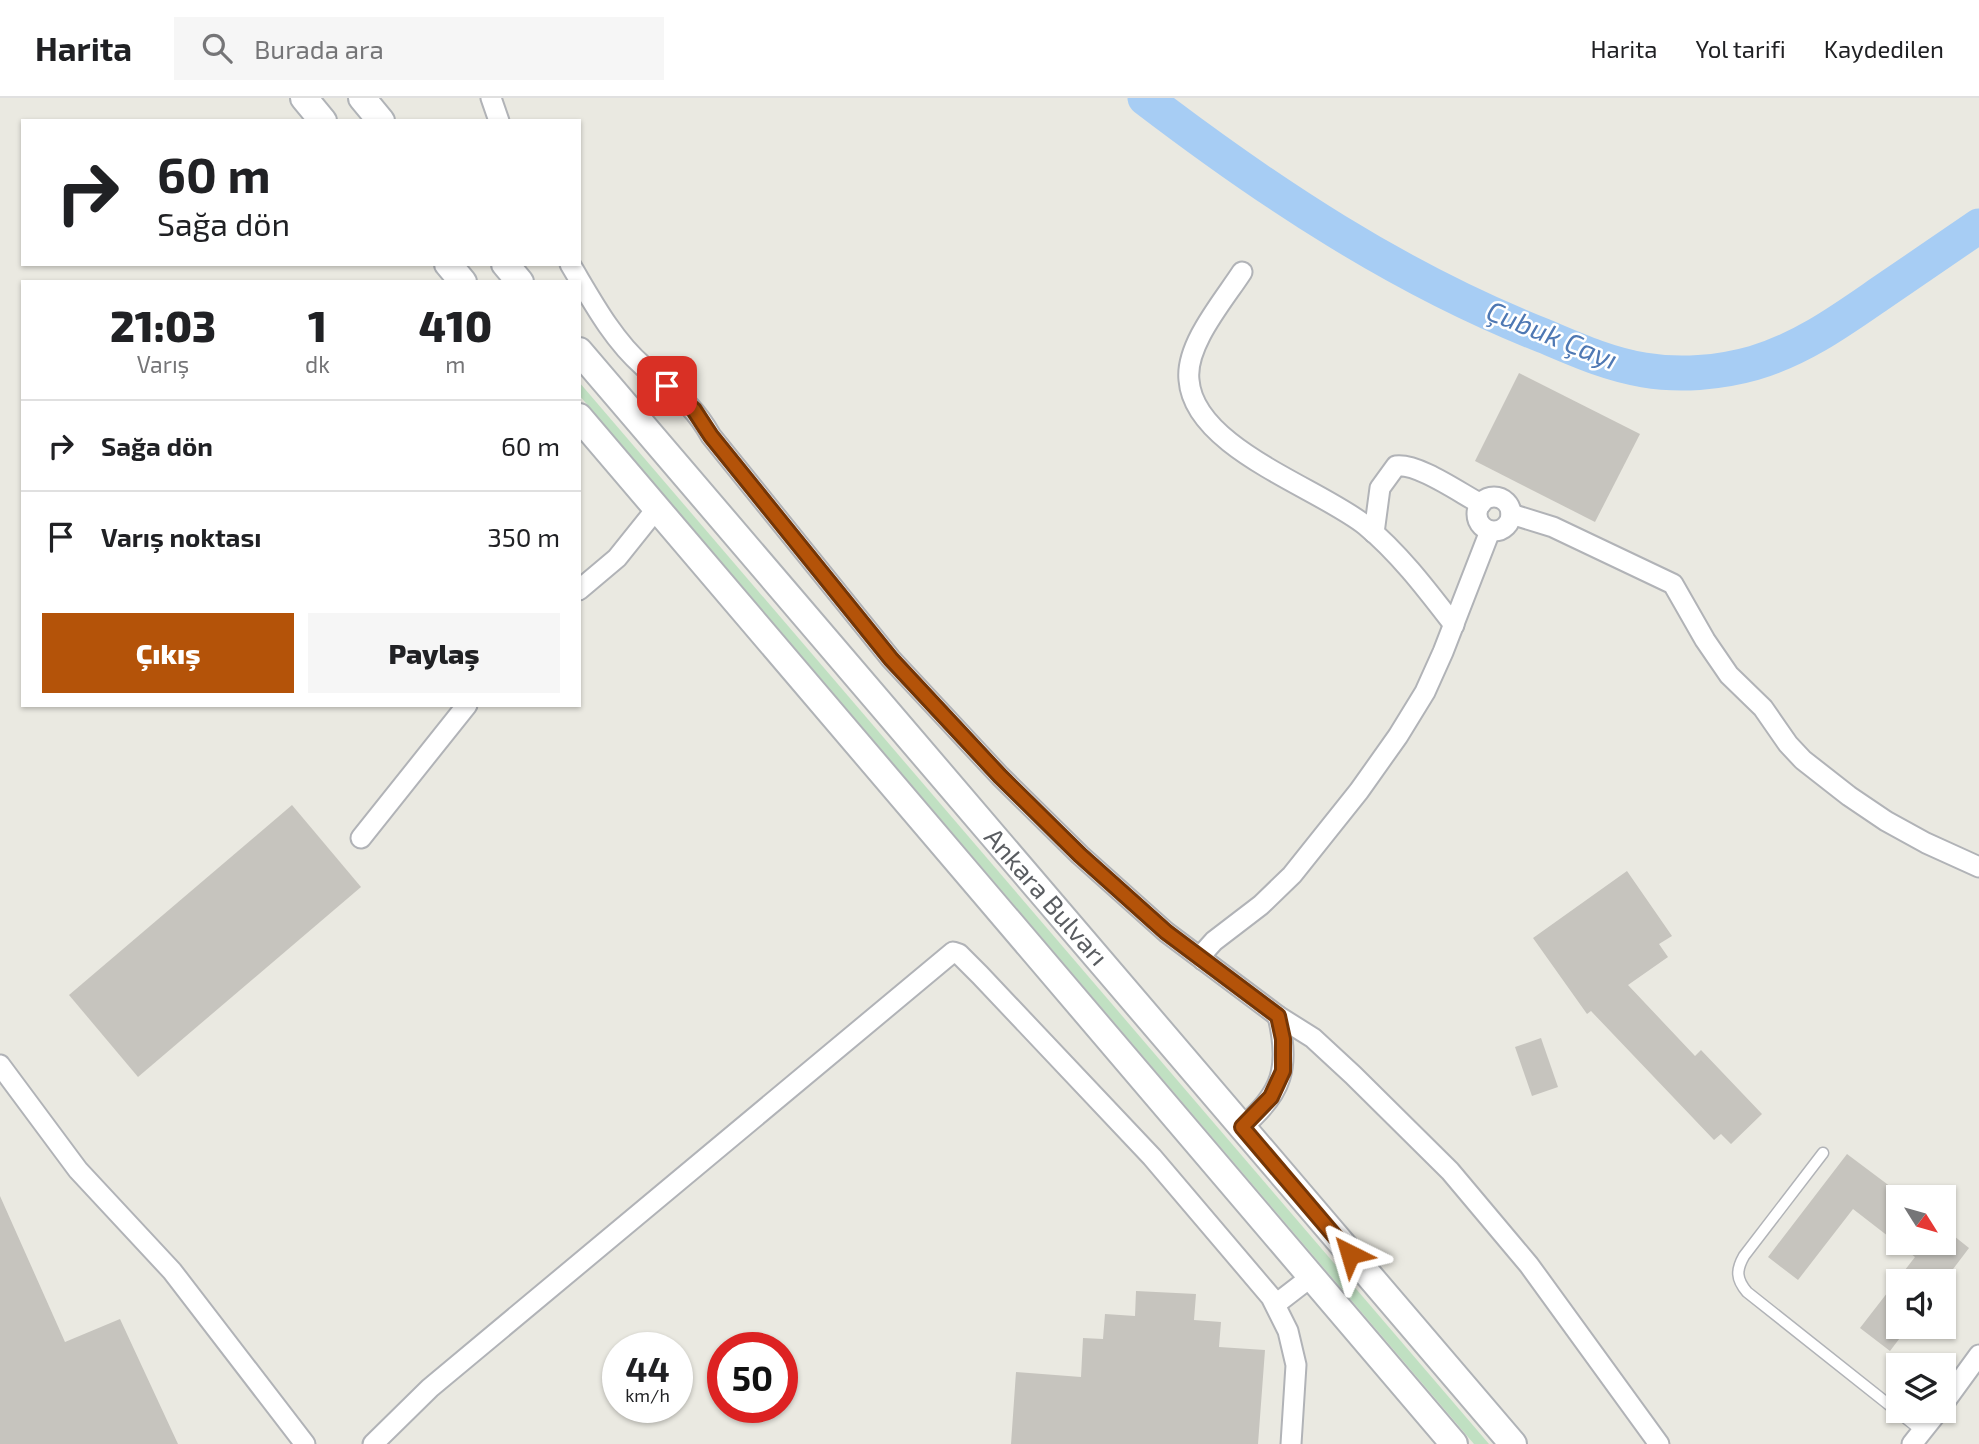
<!DOCTYPE html>
<html lang="tr">
<head>
<meta charset="utf-8">
<style>
  body { margin:0; font-family:"Exo 2",sans-serif; background:#f6f6f6; color:#202124; height:100vh; display:flex; flex-direction:column; font-size:26px; white-space:nowrap }
  * { box-sizing:border-box; margin:0 }
  p { font-size:23px; color:#757577 }
  .icon { flex:none; width:38px; height:38px; fill:none; stroke:currentColor; stroke-width:2; stroke-linecap:round; stroke-linejoin:round }
  .map { position:relative; flex:1; overflow:hidden }
  .sheet { position:absolute; left:21px; top:182px; width:560px; height:427px; display:flex; flex-direction:column; background:#fff; border-radius:0px; box-shadow:0 2px 5px #0004 }
  .sheet>* { flex:none }
  .top-card { position:absolute; left:21px; top:21px; width:560px; height:147px; border-radius:0px; box-shadow:0 2px 5px #0004; background:#fff; color:#202124; overflow:hidden }
  .needle { width:46px; rotate:127deg }
  .fabs { position:absolute; left:1886px; top:1087px; display:grid; gap:14px }
  .fabs a { display:grid; place-items:center; width:70px; height:70px; border-radius:0px; background:#fff; box-shadow:0 2px 5px #0004; font-size:35px }
  .speed { position:absolute; left:602px; top:1234px; display:flex; gap:14px; font-size:35px; font-weight:700; text-align:center }
  .speed>* { display:grid; place-content:center; width:91px; height:91px; border-radius:50%; background:#fff; box-shadow:0 2px 5px #0004; line-height:1 }
  .speed small { font-size:18px; font-weight:400 }
  .speed .limit { border:10px solid #d22; background:#fff; color:#111 }
  .pin { position:absolute; display:grid; place-items:center; width:60px; height:60px; color:#fff; margin:-30px; border-radius:14px; box-shadow:0 4px 10px #0006 }
  .me { position:absolute; width:77px; margin:-38px; rotate:320deg; stroke-linejoin:round; filter:drop-shadow(0 0 5px #0008) }
  .turn { display:flex; align-items:center; gap:24px; height:147px; padding:0 21px; font-size:32px }
  .turn .icon { width:91px; height:91px; stroke-width:2.5 }
  .turn b { display:block; font-size:49px; line-height:60px }
  .eta { display:flex; justify-content:space-evenly; align-items:center; height:119px; text-align:center }
  .eta b { font-size:42px; font-weight:800; line-height:49px }
  .primary-button { display:flex; gap:14px; margin-top:auto; padding:14px 21px }
  .primary-button a { flex:1; height:80px; border-radius:0px; background:#b45309; color:#fff; font-size:28px; font-weight:800; line-height:80px; text-align:center }
  .primary-button a+a { background:#f6f6f6; color:#202124 }
  ul { padding:0; list-style:none }
  li { display:flex; align-items:center; gap:21px; height:91px; padding:0 21px; border-top:2px solid #e0e0e0 }
  li div { flex:1 }
  li b { display:block; font-size:26px }
  li em { font-style:normal }
  header { display:flex; align-items:center; gap:42px; box-sizing:border-box; height:98px; padding:0 35px; background:#fff; border-bottom:2px solid #e0e0e0 }
  header strong { font-size:33px }
  nav { display:flex; gap:38px; margin-inline-start:auto; font-size:24px }
  .search { width:490px; height:63px; background:#f6f6f6; display:flex; align-items:center; gap:18px; box-sizing:border-box; padding:0 24px; border-radius:0px; color:#757577; font-size:26px }
  .map>svg:first-child { display:block }
  .green { fill:#c0e0c2 }
  .lines { fill:none; stroke-linecap:round; stroke-linejoin:round }
  .river { stroke:#a7cdf4; stroke-width:35 }
  .building { fill:#c6c4be }
  .lane-casing { stroke:#b1b3b7; stroke-width:13 }
  .street-casing { stroke:#b1b3b7; stroke-width:23 }
  .secondary-casing { stroke:#b0b3b7; stroke-width:30 }
  .lane { stroke:#fff; stroke-width:10 }
  .street { stroke:#fff; stroke-width:19 }
  .secondary { stroke:#fff; stroke-width:26 }
  .route-casing { stroke:#753606; stroke-width:18 }
  .route { stroke:#b45309; stroke-width:12 }
  .labels { text-anchor:middle; stroke-width:5; stroke-linejoin:round; paint-order:stroke }
  .street-label { font-size:26px; fill:#595c60; stroke:#fff }
  .water-label { font-size:28px; font-style:italic; fill:#4e78b3; stroke:#fff }
</style>
</head>
<body>
<header>
<strong>Harita</strong>
<div class="search"><svg class="icon" aria-label="search" viewBox="0 0 24 24"><circle cx="10" cy="10" r="6"/><path d="M15 15l6 6"/></svg>Burada ara</div>
<nav><a>Harita</a><a>Yol tarifi</a><a>Kaydedilen</a></nav>
</header>
<div class="map">
<svg width="1979" height="1346" viewBox="0 0 1979 1346">
  <rect width="100%" height="100%" fill="#eae9e1"/>
  <path class="green" d="M579,284L1489,1346H1474L579,297Z"/>
  <g class="lines">
    <path class="river" d="M1145,0C1268,94 1399,181 1544,238C1577,252 1608,266 1644,272C1679,278 1719,275 1754,265C1801,251 1839,224 1878,197C1912,174 1945,151 1979,128"/>
  </g>
  <g class="building">
    <path d="M1519,275L1640,336L1595,424L1475,363Z"/>
    <path d="M292,707L361,789L138,979L69,897Z"/>
    <path d="M1627,773L1672,838L1659,846L1668,859L1628,887L1695,958L1701,952L1762,1016L1731,1046L1721,1036L1714,1042L1591,913L1587,916L1533,840Z"/>
    <path d="M1541,940L1558,989L1532,998L1515,949Z"/>
    <path d="M1847,1056L1899,1095V1144H1944V1130L1969,1150L1944,1183H1899V1228H1909L1890,1253L1860,1230L1915,1159L1853,1111L1798,1182L1768,1159Z"/>
    <path d="M0,1098L65,1244L120,1221L178,1346H0Z"/>
    <path d="M1136,1193L1196,1196L1194,1222L1221,1224L1219,1249L1265,1252L1258,1346H1011L1016,1274L1081,1279L1083,1240L1103,1241L1105,1216L1135,1218Z"/>
  </g>
  <g class="lines">
    <g class="lane-casing">
      <path id="lane" d="M1823,1055L1744,1158C1736,1172 1736,1181 1747,1194L1922,1333"/>
    </g>
    <g class="street-casing">
      <g id="street">
        <path d="M491,0L499,23"/>
        <path d="M570,166C591,201 612,241 643,268C672,295 690,301 711,338L891,561L1000,678L1080,757L1166,834L1278,918L1313,940L1353,977L1450,1073L1529,1167L1659,1346"/>
        <path d="M1242,174C1224,202 1185,247 1189,282C1194,350 1317,389 1365,427C1399,455 1427,492 1454,527"/>
        <circle cx="1494" cy="416" r="17"/>
        <path d="M1511,416L1553,429L1673,486L1705,542L1729,577L1763,610L1788,646L1803,662L1849,698L1886,723L1926,745L1979,769"/>
        <path d="M1374,435L1380,390L1396,368C1418,365 1460,395 1481,406"/>
        <path d="M579,492L617,460L657,410"/>
        <path d="M361,740L467,607"/>
        <path d="M1203,862L1205,853L1214,843L1261,807L1292,777L1359,693L1398,638L1425,594L1443,554L1490,433"/>
        <path d="M0,967L78,1072L172,1173L305,1346"/>
        <path d="M1242,1029C1283,995 1290,969 1278,918"/>
        <path d="M1276,1206L1311,1179"/>
        <path d="M1944,1305L1979,1257"/>
        <path d="M373,1346L430,1290L953,854L959,856L980,877L1152,1059L1271,1199L1288,1233L1296,1267L1291,1346"/>
        <path d="M1912,1346L1939,1312"/>
      </g>
    </g>
    <g class="secondary-casing">
      <g id="secondary">
        <path d="M304,0L323,23"/>
        <path d="M362,0L381,23"/>
        <path d="M448,166L463,184"/>
        <path d="M505,166L520,184"/>
        <path d="M579,253L1513,1346"/>
        <path d="M579,319L1454,1346"/>
      </g>
    </g>
    <use href="#lane" class="lane"/>
    <use href="#street" class="street"/>
    <use href="#secondary" class="secondary"/>
  </g>
  <g class="lines">
    <g class="route-casing">
      <path id="route" d="M667,288L694,312L711,338L891,561L1000,678L1080,757L1166,834L1278,918L1283,941V973L1271,999L1242,1029L1350,1156"/>
    </g>
    <use href="#route" class="route"/>
  </g>
  <g class="labels">
    <g class="street-label">
      <text transform="translate(1046 799) rotate(49)" y="9">Ankara Bulvarı</text>
    </g>
    <g class="water-label">
      <text transform="translate(1552 237) rotate(22)" y="10">Çubuk Çayı</text>
    </g>
  </g>
</svg>
<div class="fabs">
<a><svg class="needle" viewBox="-14 -14 28 28"><path d="M0-13l5 13h-10z" fill="#e53935"/><path d="M0 13l5-13h-10z" fill="#757577"/></svg></a>
<a><svg class="icon" aria-label="sound" viewBox="0 0 24 24"><path d="M4 9h4l5-4v14l-5-4H4zM17 9q2 3 0 6"/></svg></a>
<a><svg class="icon" aria-label="layers" viewBox="0 0 24 24"><path d="M12 4l9 5-9 5-9-5zM3 14l9 5 9-5"/></svg></a>
</div>
<div class="speed"><div>44<small>km/h</small></div><div class="limit">50</div></div>
<div class="pin" style="left:667px;top:288px;background:#d93025"><svg class="icon" aria-label="arrive" viewBox="0 0 24 24"><path d="M6 21V4h12l-3 4 3 4H6"/></svg></div>
<svg class="me" style="left:1350px;top:1156px" viewBox="-20 -20 40 40"><path d="M0-17L14 15 0 8-14 15z" fill="#b45309" stroke="#fff" stroke-width="4"/></svg>
<div class="top-card">
<div class="turn"><svg class="icon" aria-label="right" viewBox="0 0 24 24"><path d="M7 20v-9h11M14 6l5 5-5 5"/></svg><div><b>60 m</b>Sağa dön</div></div>
</div>
<section class="sheet">
<div class="eta">
<div><b>21:03</b><p>Varış</p></div>
<div><b>1</b><p>dk</p></div>
<div><b>410</b><p>m</p></div>
</div>
<ul>
<li><svg class="icon" aria-label="right" viewBox="0 0 24 24"><path d="M7 20v-9h11M14 6l5 5-5 5"/></svg><div><b>Sağa dön</b></div><em>60 m</em></li>
<li><svg class="icon" aria-label="arrive" viewBox="0 0 24 24"><path d="M6 21V4h12l-3 4 3 4H6"/></svg><div><b>Varış noktası</b></div><em>350 m</em></li>
</ul>
<div class="primary-button"><a>Çıkış</a><a>Paylaş</a></div>
</section>
</div>
</body>
</html>
